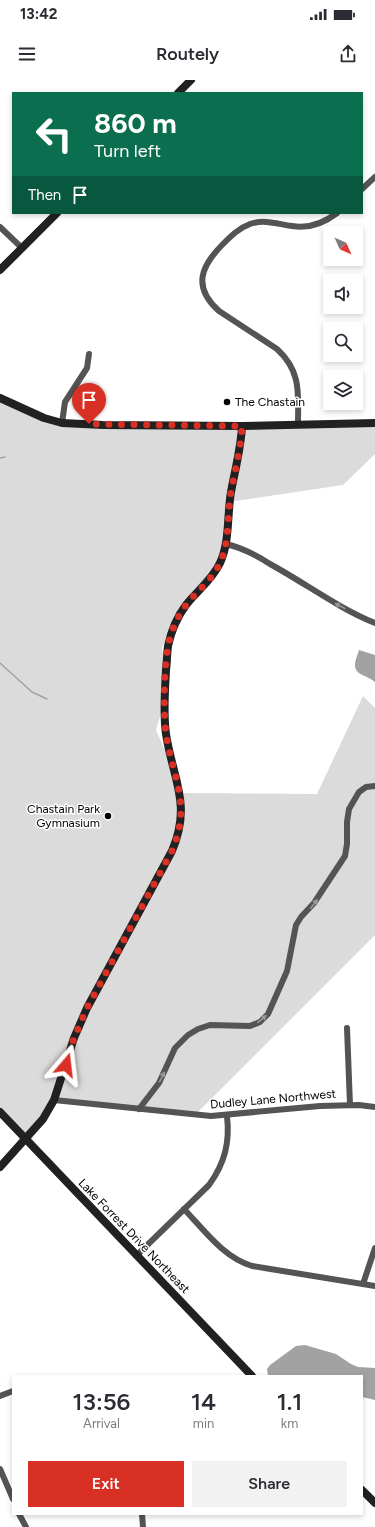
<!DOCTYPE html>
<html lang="en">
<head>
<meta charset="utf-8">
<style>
  body { margin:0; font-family:Figtree,sans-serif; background:#f2f2f3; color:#2b2b33; height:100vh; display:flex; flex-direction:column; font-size:15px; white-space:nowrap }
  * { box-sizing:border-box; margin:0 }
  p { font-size:13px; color:#7c7c81 }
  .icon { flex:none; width:22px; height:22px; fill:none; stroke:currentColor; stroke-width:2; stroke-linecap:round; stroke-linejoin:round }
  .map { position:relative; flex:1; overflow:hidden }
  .sheet { position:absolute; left:12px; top:1295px; width:351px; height:140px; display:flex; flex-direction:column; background:#fff; border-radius:0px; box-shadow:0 2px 6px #0003 }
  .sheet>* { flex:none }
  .guide { position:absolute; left:12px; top:12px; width:351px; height:122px; border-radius:0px; box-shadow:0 2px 6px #0003; background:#0b6e4f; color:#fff; overflow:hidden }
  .needle { width:26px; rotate:135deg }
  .fabs { position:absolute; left:323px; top:146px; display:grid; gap:8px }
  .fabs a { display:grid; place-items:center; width:40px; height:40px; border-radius:0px; background:#fff; box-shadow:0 2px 6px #0003; font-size:20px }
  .pin { position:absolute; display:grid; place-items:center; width:34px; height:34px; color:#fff; margin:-41px -17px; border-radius:50% 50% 50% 0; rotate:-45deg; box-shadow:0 0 4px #0007 }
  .pin .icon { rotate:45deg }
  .me { position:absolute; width:44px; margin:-22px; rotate:17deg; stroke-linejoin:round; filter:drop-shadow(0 0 3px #0008) }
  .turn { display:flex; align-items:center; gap:14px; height:84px; padding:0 16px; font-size:18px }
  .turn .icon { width:52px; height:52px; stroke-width:2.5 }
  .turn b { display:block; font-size:28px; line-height:34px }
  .then { display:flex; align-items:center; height:38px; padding:0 16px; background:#0003; gap:8px; font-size:15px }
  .eta { display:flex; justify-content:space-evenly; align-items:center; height:68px; text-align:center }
  .eta b { font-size:24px; font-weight:600; line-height:28px }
  .button { display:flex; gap:8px; margin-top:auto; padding:8px 16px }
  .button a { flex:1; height:46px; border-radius:0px; background:#d93025; color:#fff; font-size:16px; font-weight:600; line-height:46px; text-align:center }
  .button a+a { background:#f2f2f3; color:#2b2b33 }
  .status { display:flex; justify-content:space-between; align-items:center; height:28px; padding:0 20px; background:#fff; direction:ltr }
  .status svg { height:11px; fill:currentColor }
  header { display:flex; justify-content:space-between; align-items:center; height:52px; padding:0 16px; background:#fff; font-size:18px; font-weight:600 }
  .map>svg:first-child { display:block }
  .green { fill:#dbdbdb }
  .water { fill:#a2a2a2 }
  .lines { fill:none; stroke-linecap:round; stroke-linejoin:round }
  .stream { stroke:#a2a2a2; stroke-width:1.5 }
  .street { stroke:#545454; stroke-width:6 }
  .secondary { stroke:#212121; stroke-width:8 }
  .oneway { fill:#989898 }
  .route { stroke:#d93025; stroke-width:7; stroke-dasharray:0 12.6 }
  .poi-dot { fill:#000; stroke:#fff; stroke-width:1.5 }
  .labels { text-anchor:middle; stroke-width:3; stroke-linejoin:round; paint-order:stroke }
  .poi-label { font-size:12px; fill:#000; stroke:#fff; text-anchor:start }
  .street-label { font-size:12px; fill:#000; stroke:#fff }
</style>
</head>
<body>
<div class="status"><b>13:42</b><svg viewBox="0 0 49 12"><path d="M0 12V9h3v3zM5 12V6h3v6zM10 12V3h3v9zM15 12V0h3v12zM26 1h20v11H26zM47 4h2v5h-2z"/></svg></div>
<header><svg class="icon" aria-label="menu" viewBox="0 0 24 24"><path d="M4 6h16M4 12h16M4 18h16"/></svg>Routely<svg class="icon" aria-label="share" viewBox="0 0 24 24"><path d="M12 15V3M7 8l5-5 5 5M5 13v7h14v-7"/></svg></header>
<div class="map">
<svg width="375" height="1447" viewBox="0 0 375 1447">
  <rect width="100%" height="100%" fill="#fff"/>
  <path class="green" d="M0,319L60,339L111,348L375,341V374L343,405L229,422L223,464L215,489L179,534L162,568L168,608L156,650L179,703L181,713L317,714L363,616L375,628V855L194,1036L55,1019L30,1061L0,1030Z"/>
  <g class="water">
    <path d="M359,570L375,575V602C365,594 351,595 356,579C357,576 358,573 359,570Z"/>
    <path d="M305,1265L336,1274L351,1284L358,1287L375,1288V1320L362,1317V1296H268L267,1289L270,1285L296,1266Z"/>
  </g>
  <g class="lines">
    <g class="stream">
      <path d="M0,378L5,377"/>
      <path d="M0,583L32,612L47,619"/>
    </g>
    <g class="street">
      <path d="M362,109L375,97"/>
      <path d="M0,147L22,168"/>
      <path d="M62,343L65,322L87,288L89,274"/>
      <path d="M298,345C298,314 302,292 277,269L219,231C192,207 201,186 223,164C231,156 239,148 250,144C265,139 277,144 292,146C309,149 324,143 337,133"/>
      <path d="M225,464C242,467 256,475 270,484C305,503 338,528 375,543"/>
      <path d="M347,948L350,1025"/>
      <path d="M54,1020L211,1036L320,1026L359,1025L375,1027"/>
      <path d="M139,1029L159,1003L175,968L188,955L198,949L210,945L250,946L260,942L268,934L287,891L296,845L301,837L314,823L345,776L347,764V742L349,729L359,712L366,707L375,706"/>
      <path d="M184,1129C204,1150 223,1177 252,1186L375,1206"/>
      <path d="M136,1176L209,1105C225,1083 230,1062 227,1036"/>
      <path d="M363,1204L375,1168"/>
      <path d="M0,1316L13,1311"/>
      <path d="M0,1389L13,1419"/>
      <path d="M19,1434L26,1447"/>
      <path d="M142,1434L143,1447"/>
    </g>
    <g class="secondary">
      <path d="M178,13L191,0"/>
      <path d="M0,190L57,133"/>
      <path d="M0,318L44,338L62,343L103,345L242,346L375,343"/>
      <path d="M0,1032L252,1296"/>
      <path d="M0,1087L43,1039L54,1020L74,958L87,928L172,771C192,724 173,700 166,654C163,633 165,611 166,590C167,582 167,574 168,566C171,552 177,537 186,525C197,511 212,500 220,483C230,461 227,435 231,412C235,390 241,368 242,346"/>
      <path d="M362,1410L375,1423"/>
    </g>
  </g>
  <defs><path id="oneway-solid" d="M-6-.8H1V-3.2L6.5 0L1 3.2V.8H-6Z"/></defs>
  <g class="oneway">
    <use href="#oneway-solid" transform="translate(340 526) rotate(-152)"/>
    <use href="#oneway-solid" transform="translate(314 824) rotate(-53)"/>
    <use href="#oneway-solid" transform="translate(262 939) rotate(-41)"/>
    <use href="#oneway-solid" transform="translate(162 997) rotate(-62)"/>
  </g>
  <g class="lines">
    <path class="route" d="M66,985L74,958L87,928L172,771C192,723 173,700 166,654C163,629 164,591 168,566C171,552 177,537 186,525C197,511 212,500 220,483C230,461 227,435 231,412C235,390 241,368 242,346L89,344"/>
  </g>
  <g class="poi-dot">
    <circle cx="227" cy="322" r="4"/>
    <circle cx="108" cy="736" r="4"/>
  </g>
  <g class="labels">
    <g class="poi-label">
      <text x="235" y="326">The Chastain</text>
      <text x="100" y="733" text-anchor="end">Chastain Park<tspan x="100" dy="14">Gymnasium</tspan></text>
    </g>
    <g class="street-label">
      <text transform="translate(273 1019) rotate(-5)" y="4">Dudley Lane Northwest</text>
      <text transform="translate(134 1156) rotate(46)" y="4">Lake Forrest Drive Northeast</text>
    </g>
  </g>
</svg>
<div class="fabs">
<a><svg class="needle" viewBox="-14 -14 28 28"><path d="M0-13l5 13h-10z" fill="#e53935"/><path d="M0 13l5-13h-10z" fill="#7c7c81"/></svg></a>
<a><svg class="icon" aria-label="sound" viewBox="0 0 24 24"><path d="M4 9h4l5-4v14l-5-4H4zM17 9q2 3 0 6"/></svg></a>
<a><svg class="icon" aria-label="search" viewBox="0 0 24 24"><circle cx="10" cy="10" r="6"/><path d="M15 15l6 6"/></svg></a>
<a><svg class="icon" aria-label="layers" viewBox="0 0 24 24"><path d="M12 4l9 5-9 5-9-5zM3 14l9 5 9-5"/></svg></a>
</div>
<div class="pin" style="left:89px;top:344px;background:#d93025"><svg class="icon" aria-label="arrive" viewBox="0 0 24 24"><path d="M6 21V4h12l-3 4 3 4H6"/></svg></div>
<svg class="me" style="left:66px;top:985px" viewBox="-20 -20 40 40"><path d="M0-17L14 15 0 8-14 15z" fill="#d93025" stroke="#fff" stroke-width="4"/></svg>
<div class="guide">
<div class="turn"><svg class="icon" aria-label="left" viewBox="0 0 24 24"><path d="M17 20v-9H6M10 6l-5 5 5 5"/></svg><div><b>860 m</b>Turn left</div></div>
<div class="then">Then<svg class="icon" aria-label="arrive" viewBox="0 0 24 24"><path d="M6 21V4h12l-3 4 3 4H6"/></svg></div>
</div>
<section class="sheet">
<div class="eta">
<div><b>13:56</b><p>Arrival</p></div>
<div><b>14</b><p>min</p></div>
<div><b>1.1</b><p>km</p></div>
</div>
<div class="button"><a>Exit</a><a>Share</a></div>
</section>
</div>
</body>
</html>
